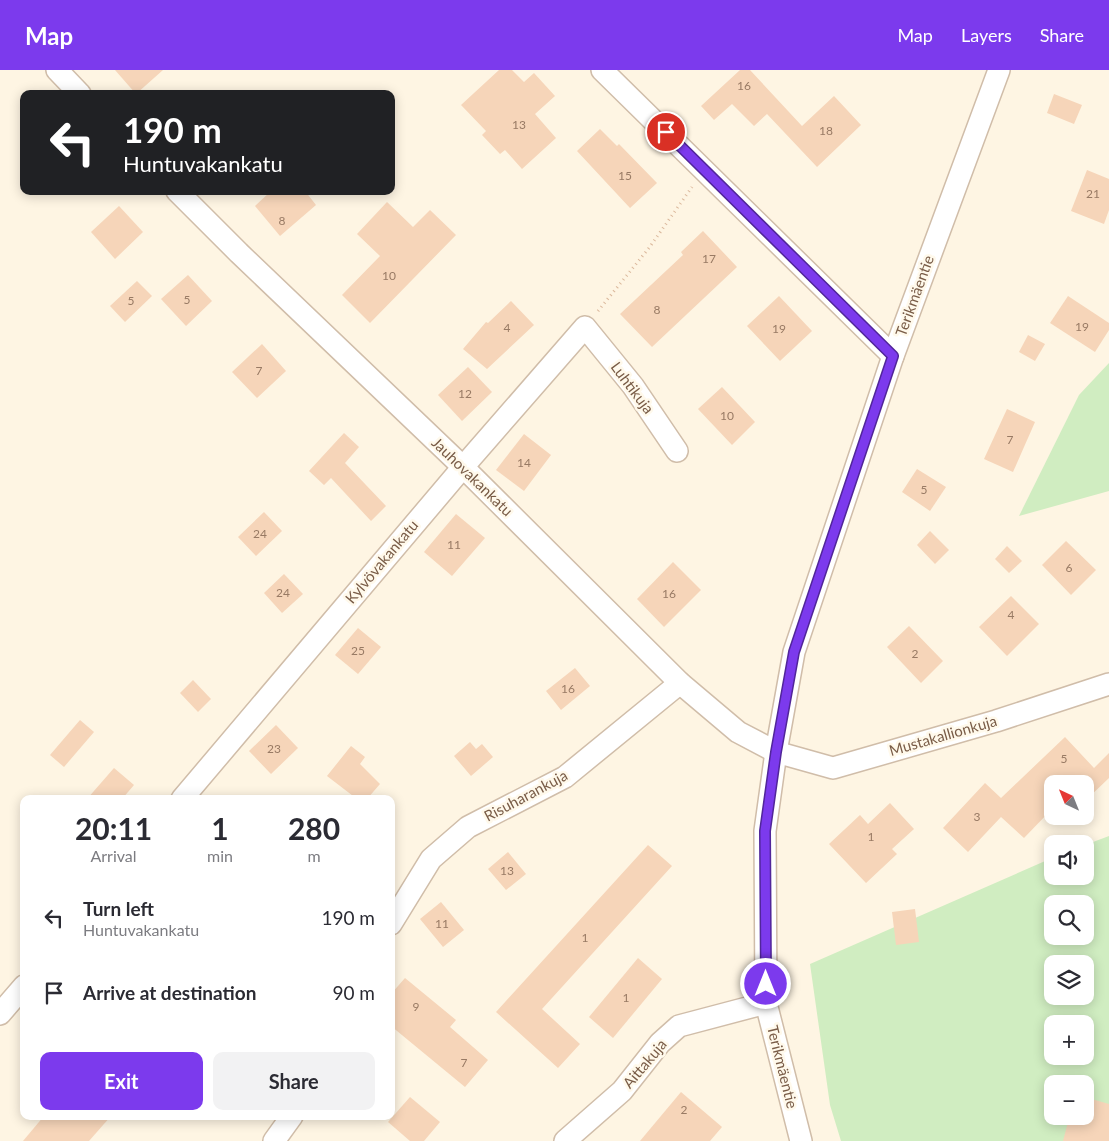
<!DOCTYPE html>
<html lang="en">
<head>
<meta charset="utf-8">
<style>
  body { margin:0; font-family:Lato,sans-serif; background:#f2f2f3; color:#2b2b33; height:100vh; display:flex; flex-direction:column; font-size:19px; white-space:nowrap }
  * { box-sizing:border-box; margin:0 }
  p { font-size:16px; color:#7c7c81 }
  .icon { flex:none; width:28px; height:28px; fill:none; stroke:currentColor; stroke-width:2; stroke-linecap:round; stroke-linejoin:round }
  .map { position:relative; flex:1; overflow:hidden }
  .drawer { position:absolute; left:20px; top:725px; width:375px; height:325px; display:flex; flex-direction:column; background:#fff; border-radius:10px; box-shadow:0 2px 12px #0003 }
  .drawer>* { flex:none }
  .guide { position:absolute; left:20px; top:20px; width:375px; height:105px; border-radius:10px; box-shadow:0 2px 12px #0003; background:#202124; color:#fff; overflow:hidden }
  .needle { width:32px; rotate:317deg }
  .fabs { position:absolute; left:1044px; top:705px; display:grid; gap:10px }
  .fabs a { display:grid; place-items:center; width:50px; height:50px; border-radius:10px; background:#fff; box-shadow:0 2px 12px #0003; font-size:25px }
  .pin { position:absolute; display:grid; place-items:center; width:42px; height:42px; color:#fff; margin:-21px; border:2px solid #fff; border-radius:50%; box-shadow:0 1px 5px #0007 }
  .me { position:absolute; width:55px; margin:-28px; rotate:0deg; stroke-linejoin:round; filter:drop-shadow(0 0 4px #0008) }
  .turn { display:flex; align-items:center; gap:18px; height:105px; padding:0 20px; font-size:22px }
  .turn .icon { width:65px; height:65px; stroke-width:2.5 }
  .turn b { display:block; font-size:35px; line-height:42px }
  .eta { display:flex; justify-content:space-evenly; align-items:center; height:85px; text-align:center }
  .eta b { font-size:30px; font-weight:700; line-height:35px }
  .button { display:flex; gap:10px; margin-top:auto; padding:10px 20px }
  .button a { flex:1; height:58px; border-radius:10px; background:#7c3aed; color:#fff; font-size:20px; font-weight:700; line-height:58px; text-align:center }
  .button a+a { background:#f2f2f3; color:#2b2b33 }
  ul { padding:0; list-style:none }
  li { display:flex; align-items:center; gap:15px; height:75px; padding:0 20px }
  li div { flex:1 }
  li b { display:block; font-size:19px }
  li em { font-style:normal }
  header { display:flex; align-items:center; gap:30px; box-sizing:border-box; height:70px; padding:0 25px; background:#7c3aed; color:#fff }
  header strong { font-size:24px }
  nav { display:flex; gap:28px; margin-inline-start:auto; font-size:18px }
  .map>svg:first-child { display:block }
  .green { fill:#d0edc1; fill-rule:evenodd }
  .building { fill:#f6d5b9 }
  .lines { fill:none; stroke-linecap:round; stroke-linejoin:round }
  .minor-casing { stroke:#d0bda9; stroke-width:24 }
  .path { stroke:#dbb89c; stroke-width:3; stroke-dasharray:1 4; stroke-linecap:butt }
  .minor { stroke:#fff; stroke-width:21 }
  .route-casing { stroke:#51269a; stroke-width:12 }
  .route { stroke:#7c3aed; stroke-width:9 }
  .labels { text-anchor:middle; stroke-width:5; stroke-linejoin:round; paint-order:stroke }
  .number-label { font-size:12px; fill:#987a64 }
  .street-label { font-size:15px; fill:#795c47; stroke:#fff9eb }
</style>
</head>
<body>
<header>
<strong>Map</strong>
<nav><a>Map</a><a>Layers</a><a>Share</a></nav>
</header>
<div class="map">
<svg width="1109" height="1071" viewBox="0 0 1109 1071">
  <rect width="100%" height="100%" fill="#fef5e3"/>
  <g class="green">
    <path d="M1109,293V421L1019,446L1079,325Z"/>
    <path d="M1109,766V1071H841L830,1035L810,894L1052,788V806H1085V775ZM1052,834H1085V866H1052ZM1052,894H1085V926H1052ZM1052,954H1085V986H1052ZM1052,1014H1085V1046H1052Z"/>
  </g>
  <g class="building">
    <path d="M115,0H163L136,24Z"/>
    <path d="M499,0H512L524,12L534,3L555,26L535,44L556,68L522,99L505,80L500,84L482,65L486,61L461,35Z"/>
    <path d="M740,0H750L802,56L834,26L861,55L817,97L767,44L754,56L732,34L714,50L701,36Z"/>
    <path d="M1054,24L1082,35L1074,54L1047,43Z"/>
    <path d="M600,59L617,76L619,74L657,113L630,138L577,81Z"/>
    <path d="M1087,100L1109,109V140L1104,154L1071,141Z"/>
    <path d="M271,121H305L316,135L280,166L255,136Z"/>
    <path d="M387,132L413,157L430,140L456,165L370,253L342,225L380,186L357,164Z"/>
    <path d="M119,136L143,162L115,189L91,162Z"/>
    <path d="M703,161L737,197L652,277L620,244L683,185L681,182Z"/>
    <path d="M188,205L212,231L186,256L161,229Z"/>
    <path d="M137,211L152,226L125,252L110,236Z"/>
    <path d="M779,226L812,261L780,291L747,256Z"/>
    <path d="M1068,226L1109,253V260L1095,282L1050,253Z"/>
    <path d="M511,231L534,255L487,299L463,279L486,252L488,253Z"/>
    <path d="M1028,265L1045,274L1035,291L1019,282Z"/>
    <path d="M262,274L286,301L257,328L232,302Z"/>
    <path d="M468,297L492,322L462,351L438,325Z"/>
    <path d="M722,317L755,352L732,375L698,339Z"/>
    <path d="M1007,339L1035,352L1013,402L984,389Z"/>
    <path d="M344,363L359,377L345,393L386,436L371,451L331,408L324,415L309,401Z"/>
    <path d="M524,364L551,385L524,421L496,400Z"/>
    <path d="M917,399L946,417L930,441L902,422Z"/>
    <path d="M264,442L282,461L256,486L238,467Z"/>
    <path d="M456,444L485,468L452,506L424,482Z"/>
    <path d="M930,461L949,480L935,494L917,475Z"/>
    <path d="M1066,471L1096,500L1071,525L1042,495Z"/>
    <path d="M1007,476L1022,491L1009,503L995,489Z"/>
    <path d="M673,492L701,520L664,557L637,529Z"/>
    <path d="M284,504L303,524L282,543L264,523Z"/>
    <path d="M1011,526L1039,554L1007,586L979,557Z"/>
    <path d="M909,556L943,591L921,613L887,577Z"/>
    <path d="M358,558L381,577L358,604L335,585Z"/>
    <path d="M575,598L590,616L561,640L546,621Z"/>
    <path d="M193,610L211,629L198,642L180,623Z"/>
    <path d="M80,650L94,662L64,697L50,685Z"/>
    <path d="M276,655L298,678L271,704L249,681Z"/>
    <path d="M1065,667L1094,698L1109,683V708L1085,731V708L1079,714H1052V739L1024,768L1001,747L968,782L943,758L985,713L1001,728Z"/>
    <path d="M470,672L476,679L482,674L493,687L471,706L454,686Z"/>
    <path d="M351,676L365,687L360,694L380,714L367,729H357L327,706Z"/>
    <path d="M114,698L134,715L122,729H87Z"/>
    <path d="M890,733L914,759L892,779L897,784L866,813L829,774L860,745L868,754Z"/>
    <path d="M648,775L672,796L542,939L580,974L558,998L496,942Z"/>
    <path d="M508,782L526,804L506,820L488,799Z"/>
    <path d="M441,832L464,860L443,877L420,849Z"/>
    <path d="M915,839L919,872L896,875L892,842Z"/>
    <path d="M638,888L662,909L613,968L589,947Z"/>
    <path d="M405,908L456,950L450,957L488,990L465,1017L391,956V924Z"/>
    <path d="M681,1022L722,1057L710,1071H640Z"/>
    <path d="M410,1027L440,1052L424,1071H410L388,1052Z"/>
    <path d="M1088,1028L1109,1034V1071H1063L1068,1052L1080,1055L1083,1046H1085Z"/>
    <path d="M44,1046H111L89,1071H23Z"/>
  </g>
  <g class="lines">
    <g class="minor-casing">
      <g id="minor">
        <path d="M57,0L80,24"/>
        <path d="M602,0L893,286"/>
        <path d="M177,121L239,183L463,397L680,613L738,662L776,682L833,698L996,651L1109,614"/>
        <path d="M182,729L463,397L585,257L633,316L677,381"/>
        <path d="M391,854L431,789L468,757L565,707L680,613"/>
        <path d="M0,944L24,916"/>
        <path d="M274,1071L292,1046"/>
        <path d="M565,1071L622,1021L660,973L679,956L766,933"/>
        <path d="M801,1071L766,933L765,761L776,682L794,582L893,286L999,0"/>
      </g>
    </g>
    <path class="path" d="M598,241L649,178L692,117"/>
    <use href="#minor" class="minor"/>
  </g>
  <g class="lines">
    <g class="route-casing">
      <path id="route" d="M666,62L893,286L794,582L776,682L765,761L766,914"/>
    </g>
    <use href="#route" class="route"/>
  </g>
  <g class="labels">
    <g class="number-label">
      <text x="744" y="20">16</text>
      <text x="519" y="59">13</text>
      <text x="826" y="65">18</text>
      <text x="625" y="110">15</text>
      <text x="1093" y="128">21</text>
      <text x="282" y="155">8</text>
      <text x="709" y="193">17</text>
      <text x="389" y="210">10</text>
      <text x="187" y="234">5</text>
      <text x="131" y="235">5</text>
      <text x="657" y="244">8</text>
      <text x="1082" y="261">19</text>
      <text x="507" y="262">4</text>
      <text x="779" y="263">19</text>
      <text x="259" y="305">7</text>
      <text x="465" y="328">12</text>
      <text x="727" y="350">10</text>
      <text x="1010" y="374">7</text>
      <text x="524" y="397">14</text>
      <text x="924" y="424">5</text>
      <text x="260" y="468">24</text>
      <text x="454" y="479">11</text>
      <text x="1069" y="502">6</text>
      <text x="283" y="527">24</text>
      <text x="669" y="528">16</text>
      <text x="1011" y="549">4</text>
      <text x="358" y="585">25</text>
      <text x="915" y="588">2</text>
      <text x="568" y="623">16</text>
      <text x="274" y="683">23</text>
      <text x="1064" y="693">5</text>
      <text x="977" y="751">3</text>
      <text x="871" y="771">1</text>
      <text x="507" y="805">13</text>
      <text x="442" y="858">11</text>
      <text x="585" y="872">1</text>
      <text x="626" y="932">1</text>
      <text x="416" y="941">9</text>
      <text x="464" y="997">7</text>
      <text x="684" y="1044">2</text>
    </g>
    <g class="street-label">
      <text transform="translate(915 226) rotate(-70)" y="5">Terikmäentie</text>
      <text transform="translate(632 318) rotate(53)" y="5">Luhtikuja</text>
      <text transform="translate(472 407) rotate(44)" y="5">Jauhovakankatu</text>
      <text transform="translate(382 492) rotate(-50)" y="5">Kylvövakankatu</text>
      <text transform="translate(943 666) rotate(-16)" y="5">Mustakallionkuja</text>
      <text transform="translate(526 726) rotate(-28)" y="5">Risuharankuja</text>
      <text transform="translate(645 994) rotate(-50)" y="5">Aittakuja</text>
      <text transform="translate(782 997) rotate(76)" y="5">Terikmäentie</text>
    </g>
  </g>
</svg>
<div class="fabs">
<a><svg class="needle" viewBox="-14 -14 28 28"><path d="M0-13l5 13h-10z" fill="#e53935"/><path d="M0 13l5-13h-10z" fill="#7c7c81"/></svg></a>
<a><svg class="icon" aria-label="sound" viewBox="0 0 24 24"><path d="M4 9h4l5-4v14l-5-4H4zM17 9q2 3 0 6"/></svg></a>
<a><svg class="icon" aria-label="search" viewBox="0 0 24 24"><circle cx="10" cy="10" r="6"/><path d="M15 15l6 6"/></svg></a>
<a><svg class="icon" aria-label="layers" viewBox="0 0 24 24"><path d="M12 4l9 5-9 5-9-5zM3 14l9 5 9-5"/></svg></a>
<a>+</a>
<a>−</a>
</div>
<div class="pin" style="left:666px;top:62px;background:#d93025"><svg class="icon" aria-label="arrive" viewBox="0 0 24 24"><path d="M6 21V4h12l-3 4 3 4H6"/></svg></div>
<svg class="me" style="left:766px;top:914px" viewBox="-20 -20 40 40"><circle r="17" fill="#7c3aed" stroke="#fff" stroke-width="3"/><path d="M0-11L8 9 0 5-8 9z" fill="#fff"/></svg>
<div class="guide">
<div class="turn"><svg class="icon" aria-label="left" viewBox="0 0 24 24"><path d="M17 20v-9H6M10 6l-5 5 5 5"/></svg><div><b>190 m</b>Huntuvakankatu</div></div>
</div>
<section class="drawer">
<div class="eta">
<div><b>20:11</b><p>Arrival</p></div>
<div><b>1</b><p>min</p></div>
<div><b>280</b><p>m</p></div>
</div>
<ul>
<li><svg class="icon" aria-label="left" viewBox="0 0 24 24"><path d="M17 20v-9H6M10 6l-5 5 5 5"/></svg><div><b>Turn left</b><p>Huntuvakankatu</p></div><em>190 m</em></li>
<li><svg class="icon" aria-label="arrive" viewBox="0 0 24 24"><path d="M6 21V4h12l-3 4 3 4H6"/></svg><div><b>Arrive at destination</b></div><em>90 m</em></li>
</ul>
<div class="button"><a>Exit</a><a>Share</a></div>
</section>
</div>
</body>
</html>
